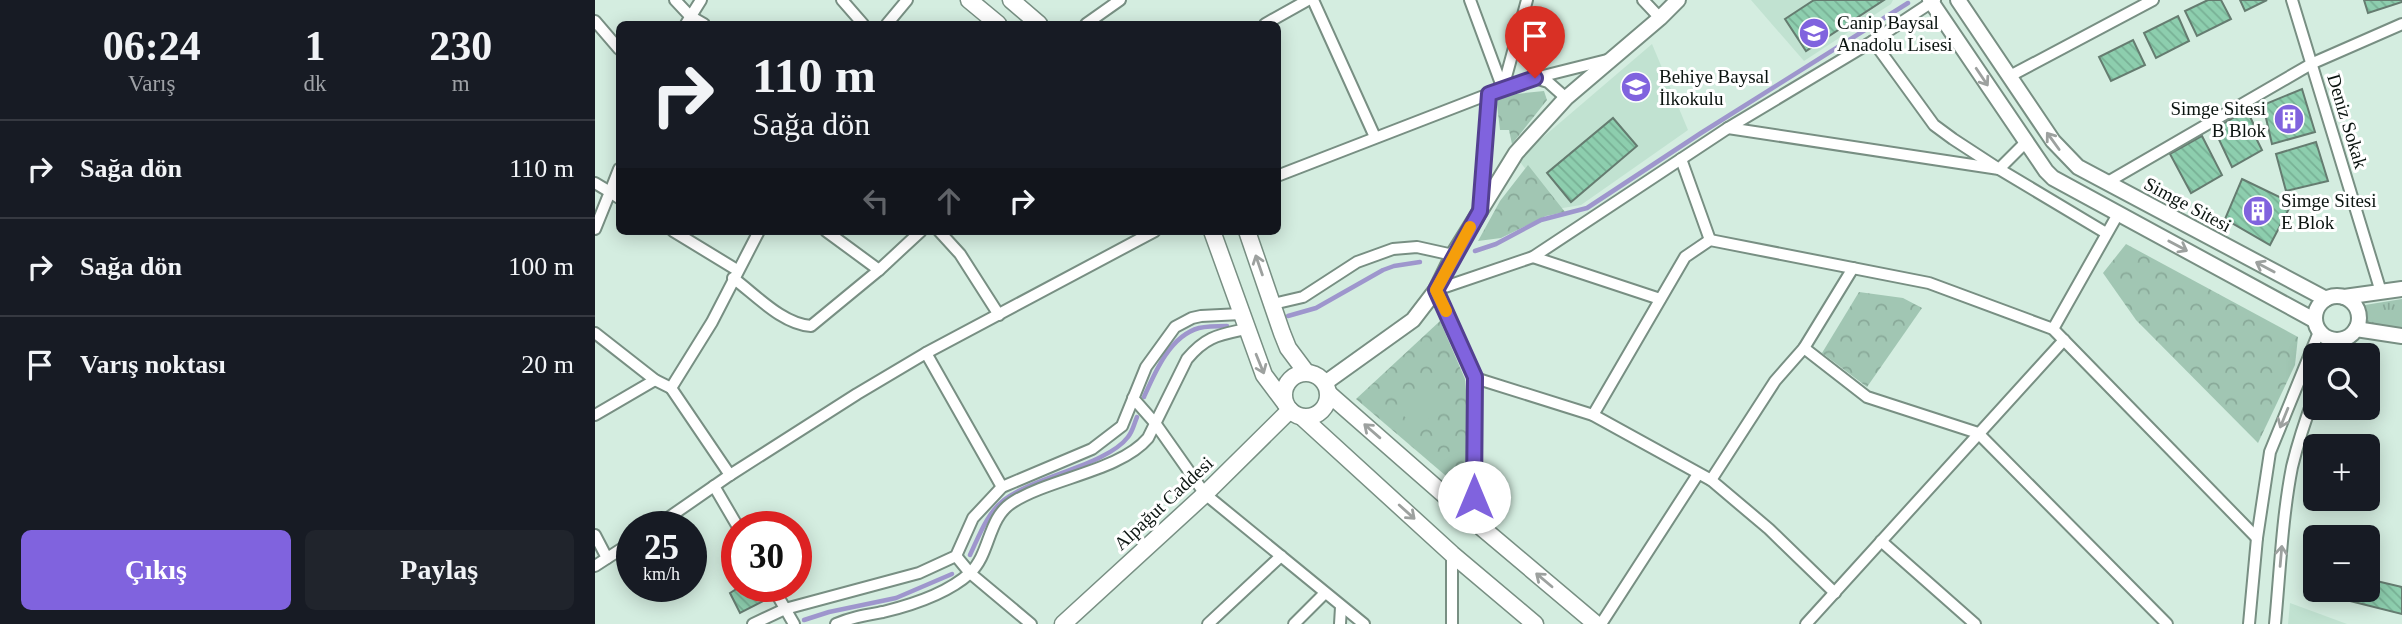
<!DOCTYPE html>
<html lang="tr">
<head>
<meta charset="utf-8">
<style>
  body { margin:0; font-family:"Times New Roman",serif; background:#20242c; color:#f1f3f6; height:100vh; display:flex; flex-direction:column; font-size:26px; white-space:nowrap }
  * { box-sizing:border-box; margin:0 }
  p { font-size:23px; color:#9ea1a6 }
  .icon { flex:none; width:38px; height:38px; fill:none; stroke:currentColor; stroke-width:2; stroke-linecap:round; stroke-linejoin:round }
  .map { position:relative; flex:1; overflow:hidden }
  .sheet { display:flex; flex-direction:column; background:#171b24; width:595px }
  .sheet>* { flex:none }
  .top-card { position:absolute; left:21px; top:21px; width:665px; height:214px; border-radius:10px; box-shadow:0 4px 18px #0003; background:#171b24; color:#f1f3f6; overflow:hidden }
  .buttons { position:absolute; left:1708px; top:343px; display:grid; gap:14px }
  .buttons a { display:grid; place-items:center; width:77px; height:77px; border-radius:10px; background:#171b24; box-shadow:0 4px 18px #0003; font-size:35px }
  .speed { position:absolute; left:21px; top:511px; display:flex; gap:14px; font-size:35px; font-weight:700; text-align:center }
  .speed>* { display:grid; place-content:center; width:91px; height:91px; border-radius:50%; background:#171b24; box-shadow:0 4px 18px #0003; line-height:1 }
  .speed small { font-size:18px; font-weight:400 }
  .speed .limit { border:10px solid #d22; background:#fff; color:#111 }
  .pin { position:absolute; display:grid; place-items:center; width:60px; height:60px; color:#fff; margin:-72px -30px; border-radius:50% 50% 50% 0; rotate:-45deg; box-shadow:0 0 7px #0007 }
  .pin .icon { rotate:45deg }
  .me { position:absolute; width:77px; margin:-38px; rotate:0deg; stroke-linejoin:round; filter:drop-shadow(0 0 5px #0008) }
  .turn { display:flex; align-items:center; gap:24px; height:147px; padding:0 21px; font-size:32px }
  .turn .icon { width:91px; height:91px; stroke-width:2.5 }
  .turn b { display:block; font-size:49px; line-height:60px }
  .lanes { display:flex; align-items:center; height:66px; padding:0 21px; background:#0003; justify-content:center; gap:35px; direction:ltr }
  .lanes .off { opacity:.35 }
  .eta { display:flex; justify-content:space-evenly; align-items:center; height:119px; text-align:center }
  .eta b { font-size:42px; font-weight:800; line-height:49px }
  .primary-button { display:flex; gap:14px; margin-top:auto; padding:14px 21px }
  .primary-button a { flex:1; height:80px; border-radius:10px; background:#8063de; color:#fff; font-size:28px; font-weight:800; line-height:80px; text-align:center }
  .primary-button a+a { background:#20242c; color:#f1f3f6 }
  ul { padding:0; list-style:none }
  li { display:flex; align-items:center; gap:21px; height:98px; padding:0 21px; border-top:2px solid #363941 }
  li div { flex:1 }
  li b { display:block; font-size:26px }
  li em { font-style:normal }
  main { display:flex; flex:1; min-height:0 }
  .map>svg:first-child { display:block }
  .built { fill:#c1e2d1 }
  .grass { fill:url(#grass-tufts) }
  .park { fill:url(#park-crowns) }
  .pitch { fill:#a1c6b3 }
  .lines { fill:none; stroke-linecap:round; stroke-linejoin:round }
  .stream { stroke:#9e96cd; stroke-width:4.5 }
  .building { fill:url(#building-back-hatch); stroke:#657c70; stroke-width:2 }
  .minor-casing { stroke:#788f83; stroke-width:14 }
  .secondary-casing { stroke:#788f83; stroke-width:18 }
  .primary-casing { stroke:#788f83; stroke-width:19 }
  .minor { stroke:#fff; stroke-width:10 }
  .secondary { stroke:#fff; stroke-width:14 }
  .primary { stroke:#fff; stroke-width:16 }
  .oneway { stroke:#9da19f }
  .route-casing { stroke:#534090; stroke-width:18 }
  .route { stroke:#8063de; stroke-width:12 }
  .slow { stroke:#f59e0b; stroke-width:12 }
  .labels { text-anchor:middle; stroke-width:6; stroke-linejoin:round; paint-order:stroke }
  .poi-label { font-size:19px; fill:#0b1410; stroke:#fff; text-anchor:start }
  .street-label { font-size:19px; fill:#0b1410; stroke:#fff }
</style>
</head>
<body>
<main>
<section class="sheet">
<div class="eta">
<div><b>06:24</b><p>Varış</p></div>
<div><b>1</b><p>dk</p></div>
<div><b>230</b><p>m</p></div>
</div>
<ul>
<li><svg class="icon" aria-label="right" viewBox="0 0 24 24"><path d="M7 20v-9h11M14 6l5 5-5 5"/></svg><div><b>Sağa dön</b></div><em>110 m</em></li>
<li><svg class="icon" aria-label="right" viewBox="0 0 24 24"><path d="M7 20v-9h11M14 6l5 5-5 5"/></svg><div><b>Sağa dön</b></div><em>100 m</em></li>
<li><svg class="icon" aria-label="arrive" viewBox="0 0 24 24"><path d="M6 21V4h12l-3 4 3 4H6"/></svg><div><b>Varış noktası</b></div><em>20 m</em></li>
</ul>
<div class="primary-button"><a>Çıkış</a><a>Paylaş</a></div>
</section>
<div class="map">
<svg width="1807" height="624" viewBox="0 0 1807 624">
  <defs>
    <pattern id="grass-tufts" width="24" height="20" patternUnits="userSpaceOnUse" patternTransform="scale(1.75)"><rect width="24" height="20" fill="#a1c6b3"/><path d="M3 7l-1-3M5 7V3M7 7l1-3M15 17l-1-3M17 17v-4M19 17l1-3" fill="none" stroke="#89a999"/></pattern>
    <pattern id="park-crowns" width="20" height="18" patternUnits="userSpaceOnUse" patternTransform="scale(1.75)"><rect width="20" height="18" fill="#a1c6b3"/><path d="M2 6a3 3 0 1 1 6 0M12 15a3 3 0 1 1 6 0" fill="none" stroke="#89a999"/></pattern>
    <pattern id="building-back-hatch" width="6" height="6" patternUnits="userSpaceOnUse" patternTransform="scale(1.75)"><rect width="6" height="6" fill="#8dceae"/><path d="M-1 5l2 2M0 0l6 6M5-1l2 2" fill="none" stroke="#78b095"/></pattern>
  </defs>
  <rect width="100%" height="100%" fill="#d4ede0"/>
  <g class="built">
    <path d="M1156,0H1298L1296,4L1209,61Z"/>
    <path d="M1057,44L1093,130L986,205L962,209L925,162L933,150Z"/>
    <path d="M1695,603L1752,624H1693Z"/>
  </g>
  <path class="grass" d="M1807,299V329L1772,323L1770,305Z"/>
  <g class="park">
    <path d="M949,91L952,100L917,144L914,130H905L901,96Z"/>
    <path d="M933,165L970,212L951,216L906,238L883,241L905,201Z"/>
    <path d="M1531,244L1703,337L1700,365L1663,443L1541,320L1508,273Z"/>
    <path d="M1264,292L1308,298L1327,308L1272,387L1227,353Z"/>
    <path d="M845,321L870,379L876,449L871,493L761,399Z"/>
  </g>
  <path class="pitch" d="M830,377L853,397L824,429L802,410Z"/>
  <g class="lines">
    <g class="stream">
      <path d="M880,251L901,244L946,220L992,208L1106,133L1313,3"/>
      <path d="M693,316L721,308L788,270L799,266L825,262"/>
      <path d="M549,397C560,372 575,336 604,328C613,326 623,326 632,326"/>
      <path d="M375,555C384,536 392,513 409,500C440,476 512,465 533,437C538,431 539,424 542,417"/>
      <path d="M209,620L234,612L301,598L357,574"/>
    </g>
  </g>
  <g class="building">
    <path d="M1219,0H1289L1211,51L1190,19Z"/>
    <path d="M1613,0H1626L1636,19L1602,36L1590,11Z"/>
    <path d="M1645,0H1672L1650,11Z"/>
    <path d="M1769,0H1807V2L1773,13Z"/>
    <path d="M1583,16L1594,41L1561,58L1549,33Z"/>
    <path d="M1538,40L1550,65L1516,81L1504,57Z"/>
    <path d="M1707,89L1720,132L1677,144L1668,105Z"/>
    <path d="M1652,110L1663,134L1660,136L1667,150L1637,167L1619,129Z"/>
    <path d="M1018,118L1042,146L976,202L952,173Z"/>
    <path d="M1607,136L1627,175L1596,193L1575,154Z"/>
    <path d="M1721,142L1733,181L1691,191L1681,154Z"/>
    <path d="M1647,179L1697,203L1675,245L1630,219Z"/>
    <path d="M1773,579L1807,587V614L1755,601L1757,590H1773Z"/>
    <path d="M146,586H165L172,599L145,613L135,593Z"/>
  </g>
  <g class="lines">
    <g class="minor-casing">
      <g id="minor">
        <path d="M80,0L95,16L109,24"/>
        <path d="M247,0L268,24"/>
        <path d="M718,0L780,137"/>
        <path d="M875,0L908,89"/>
        <path d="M1048,0L1065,18"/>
        <path d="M1697,0L1786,292"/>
        <path d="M0,21L24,49"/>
        <path d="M91,24L106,0"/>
        <path d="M292,24L312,0"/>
        <path d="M491,24L525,0"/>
        <path d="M670,24L713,0"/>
        <path d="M1278,41L1339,125L1358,139L1404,169L1431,142"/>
        <path d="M1415,76L1558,0"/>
        <path d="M940,78L953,82L971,98"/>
        <path d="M908,88L932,0"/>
        <path d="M1133,128L1404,169L1511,233"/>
        <path d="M1086,159L1115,240"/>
        <path d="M24,169L15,192L24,198"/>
        <path d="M682,176L894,94L940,78L1016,59"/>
        <path d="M0,183L15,192L0,229"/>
        <path d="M1511,183L1718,63L1807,24"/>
        <path d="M885,210L894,94"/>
        <path d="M78,231L142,270"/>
        <path d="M231,231L284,270L326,231"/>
        <path d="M344,231L365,254L404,315"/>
        <path d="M938,257L1065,299"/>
        <path d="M138,278C161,295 187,324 216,326L284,270"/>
        <path d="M678,304L708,297L762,262L798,249L822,247L858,255"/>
        <path d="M1458,329L1523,214"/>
        <path d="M0,333L60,380L76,388L117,322L164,231"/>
        <path d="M1209,348L1272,397L1383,433L1572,624"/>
        <path d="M331,353L407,487"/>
        <path d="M1735,355L1740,341"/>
        <path d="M880,378L998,415L1116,480L1174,529L1240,593"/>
        <path d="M76,388L135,475"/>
        <path d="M538,398L560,423L610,494L769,624"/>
        <path d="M0,415L60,380"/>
        <path d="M998,415L1090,257L1115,240L1334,283L1458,329L1662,538"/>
        <path d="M1116,480L1180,381L1209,348L1258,268"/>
        <path d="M119,486L143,527"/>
        <path d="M879,521L880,378L841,290L938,257L1133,128L1278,41L1340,0"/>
        <path d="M60,527L135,475L262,394L331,353L560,231"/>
        <path d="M0,535L12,558"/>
        <path d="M1286,541L1380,624"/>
        <path d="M857,554V624"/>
        <path d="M361,556L375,573L436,624"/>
        <path d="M0,566L37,542"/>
        <path d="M177,586L199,624"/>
        <path d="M158,624L190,609L324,573L361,556L378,518L407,487L497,449L527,426L551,367L580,327L597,318L606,316L646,314"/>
        <path d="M241,624C257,617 271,615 288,612C317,605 352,594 375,573C396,553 392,518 418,502C456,478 525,471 553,438L592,359C611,336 624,335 651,329"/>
        <path d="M613,624L686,556"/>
        <path d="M699,624L730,593"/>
        <path d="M745,624L746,607"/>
        <path d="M1006,624L1103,474"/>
        <path d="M1211,624L1469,340"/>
        <path d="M1654,624L1662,538L1675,452L1724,332"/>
        <path d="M1680,624C1685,572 1687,518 1697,467C1703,442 1711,418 1720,394"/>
      </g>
    </g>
    <g class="secondary-casing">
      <g id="secondary">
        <path d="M1335,0L1451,171L1458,178L1719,320"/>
        <path d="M1363,0L1458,141L1483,167L1731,299"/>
        <circle cx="1742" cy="318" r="22"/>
        <path d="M1749,297L1807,289"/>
        <path d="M1761,329L1807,336"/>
        <path d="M730,383L818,320L841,290L858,255L921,153L971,98L1065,18L1083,0"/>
      </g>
    </g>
    <g class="primary-casing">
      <g id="primary">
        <path d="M374,0L403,24"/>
        <path d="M416,0L444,24"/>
        <path d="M617,231L669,375L690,403"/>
        <path d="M652,231L687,333L693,348L711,372"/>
        <circle cx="711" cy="395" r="22"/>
        <path d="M733,393L879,521L1001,624"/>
        <path d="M707,417L857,554L940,624"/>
        <path d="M468,624L610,494L695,410"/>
      </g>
    </g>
    <use href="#minor" class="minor"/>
    <use href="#secondary" class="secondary"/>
    <use href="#primary" class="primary"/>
  </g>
  <defs><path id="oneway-shaft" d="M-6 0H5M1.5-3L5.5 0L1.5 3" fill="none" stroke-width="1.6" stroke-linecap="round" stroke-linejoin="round" transform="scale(1.75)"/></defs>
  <g class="oneway">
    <use href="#oneway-shaft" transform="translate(1387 77) rotate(56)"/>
    <use href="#oneway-shaft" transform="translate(1458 141) rotate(-126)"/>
    <use href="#oneway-shaft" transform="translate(1583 246) rotate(28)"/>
    <use href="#oneway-shaft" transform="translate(664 265) rotate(-109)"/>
    <use href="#oneway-shaft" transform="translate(1670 267) rotate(-152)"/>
    <use href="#oneway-shaft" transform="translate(665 364) rotate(68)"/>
    <use href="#oneway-shaft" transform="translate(1689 418) rotate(112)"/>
    <use href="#oneway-shaft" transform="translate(777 431) rotate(-139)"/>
    <use href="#oneway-shaft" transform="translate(812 512) rotate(42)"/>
    <use href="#oneway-shaft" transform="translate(1686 556) rotate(-85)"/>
    <use href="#oneway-shaft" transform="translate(949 580) rotate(-140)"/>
  </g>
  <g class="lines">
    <g class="route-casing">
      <path id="route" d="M879,497L880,377L841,290L885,211L894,94L940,78"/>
    </g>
    <use href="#route" class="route"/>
    <path class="slow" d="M851,311L841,290L875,227"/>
  </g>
  <defs>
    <g id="school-disc" transform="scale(1.575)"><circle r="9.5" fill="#8063de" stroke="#fff"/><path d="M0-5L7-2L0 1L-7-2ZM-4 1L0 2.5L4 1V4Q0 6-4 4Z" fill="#fff"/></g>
    <g id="building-disc" transform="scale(1.575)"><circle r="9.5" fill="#8063de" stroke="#fff"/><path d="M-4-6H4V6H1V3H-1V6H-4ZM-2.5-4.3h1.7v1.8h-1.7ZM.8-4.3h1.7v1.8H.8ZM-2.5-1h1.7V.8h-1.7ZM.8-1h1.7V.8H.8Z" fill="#fff"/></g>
  </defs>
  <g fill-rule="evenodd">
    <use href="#school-disc" x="1219" y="33"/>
    <use href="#school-disc" x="1041" y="87"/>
    <use href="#building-disc" x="1694" y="119"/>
    <use href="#building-disc" x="1663" y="211"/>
  </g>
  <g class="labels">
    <g class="poi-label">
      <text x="1242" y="29">Canip Baysal<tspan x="1242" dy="22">Anadolu Lisesi</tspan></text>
      <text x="1064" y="83">Behiye Baysal<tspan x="1064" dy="22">İlkokulu</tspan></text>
      <text x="1671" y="115" text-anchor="end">Simge Sitesi<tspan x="1671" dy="22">B Blok</tspan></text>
      <text x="1686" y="207">Simge Sitesi<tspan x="1686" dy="22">E Blok</tspan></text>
    </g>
    <g class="street-label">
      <text transform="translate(1753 121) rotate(73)" y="7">Deniz Sokak</text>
      <text transform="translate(1593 204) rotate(28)" y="7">Simge Sitesi</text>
      <text transform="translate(568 503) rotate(-43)" y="7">Alpağut Caddesi</text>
    </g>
  </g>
</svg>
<div class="buttons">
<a><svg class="icon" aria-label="search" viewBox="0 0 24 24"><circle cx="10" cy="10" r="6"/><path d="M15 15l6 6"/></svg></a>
<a>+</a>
<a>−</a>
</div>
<div class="speed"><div>25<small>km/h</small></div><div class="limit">30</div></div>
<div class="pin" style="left:940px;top:78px;background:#d93025"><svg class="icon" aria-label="arrive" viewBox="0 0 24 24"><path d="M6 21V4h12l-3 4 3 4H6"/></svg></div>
<svg class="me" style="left:879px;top:497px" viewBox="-20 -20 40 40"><circle r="19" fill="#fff"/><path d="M0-13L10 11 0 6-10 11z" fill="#8063de"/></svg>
<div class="top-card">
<div class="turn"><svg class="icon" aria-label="right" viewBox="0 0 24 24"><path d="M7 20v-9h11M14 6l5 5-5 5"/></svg><div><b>110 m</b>Sağa dön</div></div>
<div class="lanes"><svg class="icon off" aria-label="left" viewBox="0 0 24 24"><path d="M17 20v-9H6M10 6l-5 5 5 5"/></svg><svg class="icon off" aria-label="ahead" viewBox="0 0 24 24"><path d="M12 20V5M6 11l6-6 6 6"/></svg><svg class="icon" aria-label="right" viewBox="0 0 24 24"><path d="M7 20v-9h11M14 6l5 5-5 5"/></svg></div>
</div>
</div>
</main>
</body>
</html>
